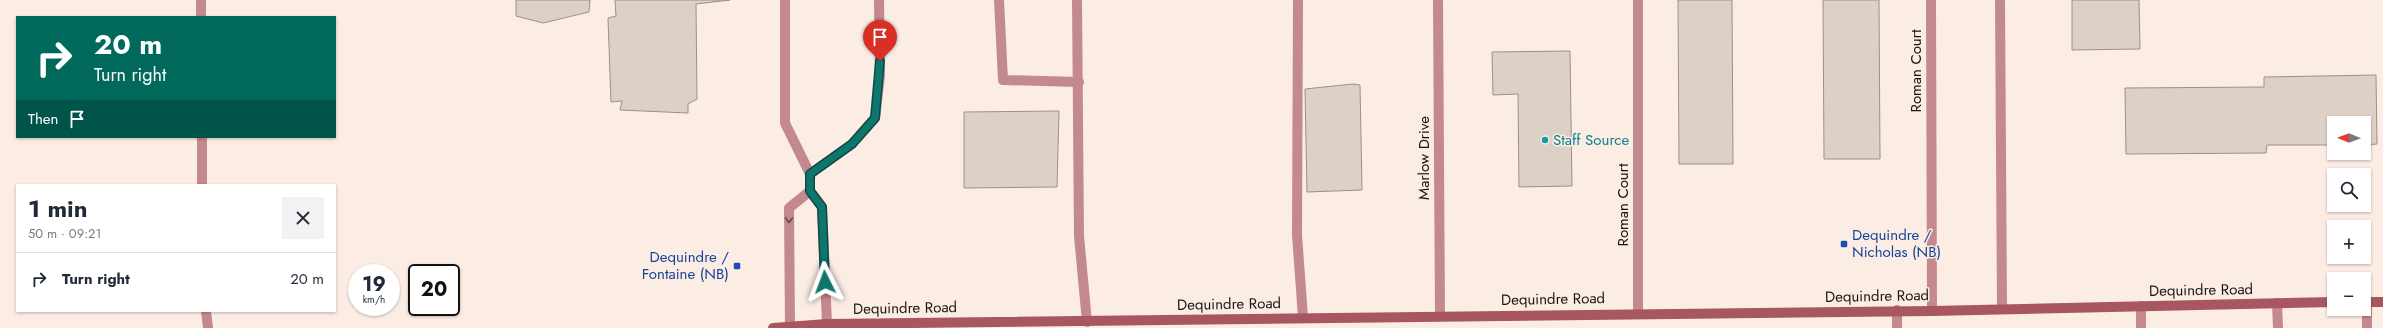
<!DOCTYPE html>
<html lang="en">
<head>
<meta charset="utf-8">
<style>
  body { margin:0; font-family:Jost,sans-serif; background:#f2f2f3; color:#1f2937; height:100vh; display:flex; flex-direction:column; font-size:15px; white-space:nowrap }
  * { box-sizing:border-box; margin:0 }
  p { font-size:13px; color:#747a83 }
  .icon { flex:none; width:22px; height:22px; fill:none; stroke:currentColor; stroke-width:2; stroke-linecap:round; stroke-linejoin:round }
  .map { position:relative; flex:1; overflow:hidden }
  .panel { position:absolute; left:16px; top:184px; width:320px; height:128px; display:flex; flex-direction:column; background:#fff; border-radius:0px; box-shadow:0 1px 3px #0004 }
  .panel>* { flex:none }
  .guide { position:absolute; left:16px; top:16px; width:320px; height:122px; border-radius:0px; box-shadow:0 1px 3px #0004; background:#00695c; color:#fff; overflow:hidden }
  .needle { width:26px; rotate:271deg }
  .controls { position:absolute; left:2327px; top:116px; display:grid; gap:8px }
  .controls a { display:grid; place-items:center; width:44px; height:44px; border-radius:0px; background:#fff; box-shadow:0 1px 3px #0004; font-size:20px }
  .speed { position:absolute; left:348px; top:264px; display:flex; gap:8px; font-size:20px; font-weight:700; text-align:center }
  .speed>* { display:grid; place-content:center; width:52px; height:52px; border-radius:50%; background:#fff; box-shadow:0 1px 3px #0004; line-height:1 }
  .speed small { font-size:10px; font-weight:400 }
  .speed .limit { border:2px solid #111; border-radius:6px; background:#fff; color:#111 }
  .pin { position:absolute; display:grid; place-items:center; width:34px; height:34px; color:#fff; margin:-41px -17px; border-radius:50% 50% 50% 0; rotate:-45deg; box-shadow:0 0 4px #0007 }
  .pin .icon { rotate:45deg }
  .me { position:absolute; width:44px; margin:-22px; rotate:357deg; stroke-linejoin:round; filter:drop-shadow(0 0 3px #0008) }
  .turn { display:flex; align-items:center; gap:14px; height:84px; padding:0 12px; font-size:18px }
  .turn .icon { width:52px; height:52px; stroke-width:2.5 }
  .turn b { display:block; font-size:28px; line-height:34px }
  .then { display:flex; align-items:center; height:38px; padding:0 12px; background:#0003; gap:8px; font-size:15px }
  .round { display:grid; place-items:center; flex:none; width:42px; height:42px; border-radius:0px; background:#f2f2f3 }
  .head { display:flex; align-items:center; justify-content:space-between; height:68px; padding:0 12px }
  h1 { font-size:24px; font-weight:700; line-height:30px }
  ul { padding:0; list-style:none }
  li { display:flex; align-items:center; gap:12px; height:52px; padding:0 12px; border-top:1px solid #e0e1e3 }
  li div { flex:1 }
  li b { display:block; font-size:15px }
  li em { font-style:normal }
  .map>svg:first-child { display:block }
  .building { fill:#ddd0c7; stroke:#9c9088 }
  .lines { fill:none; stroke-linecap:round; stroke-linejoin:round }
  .service { stroke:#c4898e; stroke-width:10 }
  .minor { stroke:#c4898e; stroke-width:10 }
  .secondary { stroke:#a85660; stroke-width:10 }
  .oneway { stroke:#66494a }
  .route-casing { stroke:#0a4d48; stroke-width:10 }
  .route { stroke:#0f766e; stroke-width:7 }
  .culture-dot { fill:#0f9aa8; stroke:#fbede4; stroke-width:1.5 }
  .transit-dot { fill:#1a4fb4; stroke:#fbede4; stroke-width:1.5 }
  .labels { text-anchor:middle; stroke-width:3; stroke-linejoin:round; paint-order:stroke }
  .street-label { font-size:15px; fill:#1a1512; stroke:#fbede4 }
  .culture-label { font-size:15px; fill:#0d838f; stroke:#fbede4; text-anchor:start }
  .transit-label { font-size:15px; fill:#164399; stroke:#fbede4; text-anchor:start }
</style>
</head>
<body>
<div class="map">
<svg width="2383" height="328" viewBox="0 0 2383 328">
  <rect width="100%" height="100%" fill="#fbede4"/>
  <g class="building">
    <path d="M516,0H590L589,12L543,23L516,16Z"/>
    <path d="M615,0H730L696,4L697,99L688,104V113L620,110L622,101L611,102L608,18L616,16Z"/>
    <path d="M1678,0H1732L1733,164H1679Z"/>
    <path d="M1823,0H1879L1880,159H1824Z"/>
    <path d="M2072,0H2139L2140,49L2072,50Z"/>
    <path d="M1570,51L1572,186L1519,187L1518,94L1493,95L1492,52Z"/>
    <path d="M2376,75L2377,144L2364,145V123H2334V145H2267L2266,153L2126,154L2125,88L2264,87V77Z"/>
    <path d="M1353,84L1360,85L1362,190L1307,192L1305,89Z"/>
    <path d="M1059,111L1057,187L964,188V112Z"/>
  </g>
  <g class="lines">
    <g class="service">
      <path d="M785,0V123L810,174V191L822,207L827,324"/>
      <path d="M999,0L1003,80L1079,82"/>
      <path d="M1077,0L1079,236L1087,322"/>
      <path d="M1298,0L1297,235L1303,317"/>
      <path d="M1931,0L1932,311"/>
      <path d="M2000,0L2002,309"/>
      <path d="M810,174L852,144L875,118L880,76L879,0"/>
      <path d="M2367,302V328"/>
      <path d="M2277,303L2278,328"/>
      <path d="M2141,306V328"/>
      <path d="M1638,313V0"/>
      <path d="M790,327L789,208L810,191"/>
    </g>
    <g class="minor">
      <path d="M201,0V17"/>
      <path d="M1438,0L1440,316"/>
      <path d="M202,137V185"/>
      <path d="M1897,310V328"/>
      <path d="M206,311L208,328"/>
    </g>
    <g class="secondary">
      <path d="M2364,302H2383"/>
      <path d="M773,328L827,324L1932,311L2334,302"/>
    </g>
  </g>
  <defs><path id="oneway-chevron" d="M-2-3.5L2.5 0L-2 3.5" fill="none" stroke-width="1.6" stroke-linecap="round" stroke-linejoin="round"/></defs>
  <use class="oneway" href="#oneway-chevron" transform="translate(789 220) rotate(91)"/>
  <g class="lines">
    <g class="route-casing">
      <path id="route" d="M825,282L822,207L810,191V174L852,144L875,118L880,61"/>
    </g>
    <use href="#route" class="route"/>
  </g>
  <circle class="culture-dot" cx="1545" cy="140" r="4"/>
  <g class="transit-dot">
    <rect x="1840" y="240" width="8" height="8" rx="2"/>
    <rect x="733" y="262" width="8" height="8" rx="2"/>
  </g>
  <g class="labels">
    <g class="street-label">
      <text transform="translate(1916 71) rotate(-90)" y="5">Roman Court</text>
      <text transform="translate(1424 158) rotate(-90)" y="5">Marlow Drive</text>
      <text transform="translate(1623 205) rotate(-90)" y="5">Roman Court</text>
      <text transform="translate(2201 290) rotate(-1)" y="5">Dequindre Road</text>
      <text transform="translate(1877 296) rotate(-1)" y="5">Dequindre Road</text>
      <text transform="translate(1553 299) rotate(-1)" y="5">Dequindre Road</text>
      <text transform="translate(1229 304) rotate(-1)" y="5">Dequindre Road</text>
      <text transform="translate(905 308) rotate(-1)" y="5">Dequindre Road</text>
    </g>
    <g class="culture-label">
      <text x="1553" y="145">Staff Source</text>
    </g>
    <g class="transit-label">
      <text x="1852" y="240">Dequindre /<tspan x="1852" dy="17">Nicholas (NB)</tspan></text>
      <text x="729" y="262" text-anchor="end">Dequindre /<tspan x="729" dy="17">Fontaine (NB)</tspan></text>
    </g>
  </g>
</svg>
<div class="controls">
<a><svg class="needle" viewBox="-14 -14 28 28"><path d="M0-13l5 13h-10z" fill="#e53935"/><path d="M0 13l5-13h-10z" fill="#747a83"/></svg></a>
<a><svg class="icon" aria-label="search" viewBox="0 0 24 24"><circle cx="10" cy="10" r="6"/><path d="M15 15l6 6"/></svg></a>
<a>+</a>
<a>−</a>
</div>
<div class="speed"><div>19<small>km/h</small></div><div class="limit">20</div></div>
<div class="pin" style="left:880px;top:61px;background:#d93025"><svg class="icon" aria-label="arrive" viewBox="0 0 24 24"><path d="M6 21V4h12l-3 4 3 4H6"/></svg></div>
<svg class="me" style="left:825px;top:282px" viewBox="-20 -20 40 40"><path d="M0-17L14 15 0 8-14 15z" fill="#0f766e" stroke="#fff" stroke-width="4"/></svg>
<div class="guide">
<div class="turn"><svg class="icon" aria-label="right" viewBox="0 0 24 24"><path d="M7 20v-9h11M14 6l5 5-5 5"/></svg><div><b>20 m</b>Turn right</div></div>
<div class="then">Then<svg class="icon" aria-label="arrive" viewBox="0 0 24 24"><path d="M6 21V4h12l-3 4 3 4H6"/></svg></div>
</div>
<section class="panel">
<div class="head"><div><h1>1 min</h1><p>50 m · 09:21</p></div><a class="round"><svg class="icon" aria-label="close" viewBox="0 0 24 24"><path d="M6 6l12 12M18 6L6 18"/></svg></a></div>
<ul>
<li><svg class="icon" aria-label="right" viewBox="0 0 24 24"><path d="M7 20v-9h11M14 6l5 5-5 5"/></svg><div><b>Turn right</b></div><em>20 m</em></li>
</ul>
</section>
</div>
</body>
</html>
